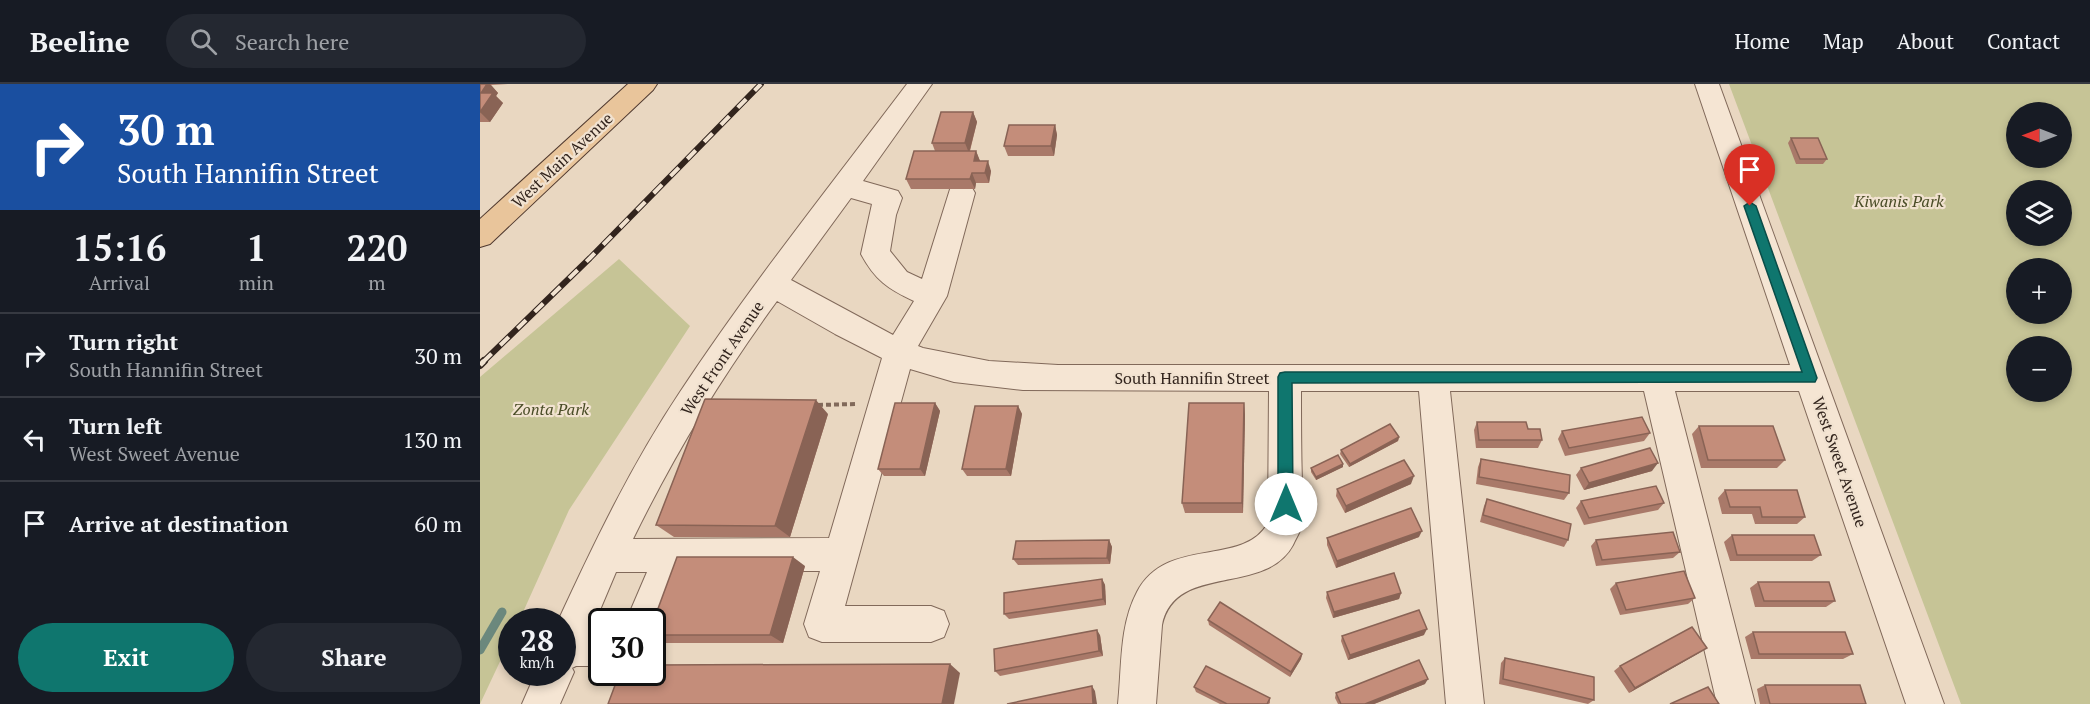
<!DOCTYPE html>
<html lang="en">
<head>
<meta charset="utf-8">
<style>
  body { margin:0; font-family:"PT Serif",serif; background:#242831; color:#f1f3f6; height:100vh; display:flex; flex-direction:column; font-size:22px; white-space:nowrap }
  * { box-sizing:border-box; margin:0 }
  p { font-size:20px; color:#9ea1a6 }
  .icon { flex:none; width:33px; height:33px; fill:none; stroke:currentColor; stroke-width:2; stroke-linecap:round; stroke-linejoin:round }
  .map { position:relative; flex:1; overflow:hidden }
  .sheet { display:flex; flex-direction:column; background:#171b24; width:480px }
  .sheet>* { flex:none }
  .hud { background:#1a4fa0; color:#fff; overflow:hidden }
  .needle { width:39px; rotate:270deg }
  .tools { position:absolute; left:1526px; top:18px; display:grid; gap:12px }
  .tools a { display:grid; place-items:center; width:66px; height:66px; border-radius:50%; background:#171b24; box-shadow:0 3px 9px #0003; font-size:30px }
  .speed { position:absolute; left:18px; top:524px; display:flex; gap:12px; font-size:30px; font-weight:700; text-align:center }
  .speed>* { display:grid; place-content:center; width:78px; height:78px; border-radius:50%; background:#171b24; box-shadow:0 3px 9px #0003; line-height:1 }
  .speed small { font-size:15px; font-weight:400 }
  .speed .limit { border:3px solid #111; border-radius:9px; background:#fff; color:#111 }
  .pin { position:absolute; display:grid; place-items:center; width:51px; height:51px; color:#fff; margin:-62px -26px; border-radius:50% 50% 50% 0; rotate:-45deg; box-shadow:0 0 6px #0007 }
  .pin .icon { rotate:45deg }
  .me { position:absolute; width:66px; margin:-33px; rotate:0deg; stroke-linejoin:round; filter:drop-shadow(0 0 4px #0008) }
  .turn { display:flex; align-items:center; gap:21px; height:126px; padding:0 18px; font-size:27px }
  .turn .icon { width:78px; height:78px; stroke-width:2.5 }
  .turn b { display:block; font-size:42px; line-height:51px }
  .eta { display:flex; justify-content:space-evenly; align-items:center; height:102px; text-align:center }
  .eta b { font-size:36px; font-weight:700; line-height:42px }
  .action { display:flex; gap:12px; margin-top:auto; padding:12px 18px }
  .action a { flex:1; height:69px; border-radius:36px; background:#0f766e; color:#fff; font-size:24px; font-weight:700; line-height:69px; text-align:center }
  .action a+a { background:#242831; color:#f1f3f6 }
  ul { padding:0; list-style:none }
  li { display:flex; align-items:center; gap:18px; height:84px; padding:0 18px; border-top:2px solid #363941 }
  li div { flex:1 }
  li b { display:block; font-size:22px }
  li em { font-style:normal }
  header { display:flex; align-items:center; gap:36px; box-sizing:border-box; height:84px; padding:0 30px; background:#171b24; border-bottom:2px solid #363941 }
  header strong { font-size:28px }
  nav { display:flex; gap:33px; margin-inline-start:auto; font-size:21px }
  .search { width:420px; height:54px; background:#242831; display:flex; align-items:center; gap:15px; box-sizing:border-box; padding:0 21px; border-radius:33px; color:#9ea1a6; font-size:22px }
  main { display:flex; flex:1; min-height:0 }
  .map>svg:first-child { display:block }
  .green { fill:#c6c496; fill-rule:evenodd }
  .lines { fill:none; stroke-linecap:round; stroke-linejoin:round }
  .stream { stroke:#6b887d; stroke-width:9 }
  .minor-casing { stroke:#81695a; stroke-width:2 }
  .major-casing { stroke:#4f382e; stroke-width:2 }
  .path { stroke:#81695a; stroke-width:4; stroke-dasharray:5 3; stroke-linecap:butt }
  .minor { fill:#f5e5d3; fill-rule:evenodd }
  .major { fill:#e9c59b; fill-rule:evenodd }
  .rail-far1-casing { stroke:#32241d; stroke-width:6 }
  .rail-casing { stroke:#32241d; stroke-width:8 }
  .rail-far1 { stroke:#f1e2d0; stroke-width:4; stroke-dasharray:12; stroke-linecap:butt }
  .rail { stroke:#f1e2d0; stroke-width:5; stroke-dasharray:15; stroke-linecap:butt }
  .wall { fill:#a97969 }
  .shaded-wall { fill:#896355 }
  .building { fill:#c48d7a; stroke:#896355; stroke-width:1.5 }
  .route { fill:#0f766e; stroke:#0a4d48; stroke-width:1.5 }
  .labels { text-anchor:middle; stroke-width:4.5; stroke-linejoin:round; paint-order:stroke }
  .street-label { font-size:16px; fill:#32241d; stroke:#f1e2d0 }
  .park-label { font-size:16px; font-style:italic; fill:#494c26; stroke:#f1e2d0 }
</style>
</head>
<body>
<header>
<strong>Beeline</strong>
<div class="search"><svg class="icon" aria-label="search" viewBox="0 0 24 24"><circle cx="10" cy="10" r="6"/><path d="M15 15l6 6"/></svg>Search here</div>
<nav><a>Home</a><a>Map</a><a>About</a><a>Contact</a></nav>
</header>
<main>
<section class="sheet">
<div class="hud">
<div class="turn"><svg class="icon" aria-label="right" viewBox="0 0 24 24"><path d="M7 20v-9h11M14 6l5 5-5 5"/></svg><div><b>30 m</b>South Hannifin Street</div></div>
</div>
<div class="eta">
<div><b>15:16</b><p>Arrival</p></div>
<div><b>1</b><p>min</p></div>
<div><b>220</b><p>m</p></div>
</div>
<ul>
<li><svg class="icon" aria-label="right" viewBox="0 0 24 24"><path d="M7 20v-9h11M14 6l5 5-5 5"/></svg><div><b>Turn right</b><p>South Hannifin Street</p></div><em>30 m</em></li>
<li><svg class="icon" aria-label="left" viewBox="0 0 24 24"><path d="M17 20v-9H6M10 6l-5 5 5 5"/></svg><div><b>Turn left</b><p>West Sweet Avenue</p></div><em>130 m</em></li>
<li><svg class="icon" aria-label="arrive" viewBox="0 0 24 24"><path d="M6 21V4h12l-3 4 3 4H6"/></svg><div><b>Arrive at destination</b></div><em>60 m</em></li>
</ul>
<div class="action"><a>Exit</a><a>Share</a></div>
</section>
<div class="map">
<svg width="1610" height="620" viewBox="0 0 1610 620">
  <rect width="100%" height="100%" fill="#e9d7c1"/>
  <g class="green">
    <path d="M1249,0H1610V620H1481ZM1536,28H1581V74H1536ZM1536,106H1581V152H1536ZM1536,184H1581V230H1536ZM1536,262H1581V308H1536Z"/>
    <path d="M139,175L210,242L89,426L39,537H32L31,554L0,620V293Z"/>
  </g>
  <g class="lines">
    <path class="stream" d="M0,566L22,528"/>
    <g class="minor-casing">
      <path id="minor" d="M427,0H452L383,97L418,107L422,114L416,131L410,167L427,188L442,195L471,102L481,99L491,102L495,109L467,212L438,262L443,264L509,277L578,281H1310L1215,0H1239L1464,620H1426L1319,307H1195L1275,620H1237L1164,307H970L1004,620H966L939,307H821C821,338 821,368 822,399C822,412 824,427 822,440C821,447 816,454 813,461C785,513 695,478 682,541L676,620H638C642,583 639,542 657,508C687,451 763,484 788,439L789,307L543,306L474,298L430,285L365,522H451L464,527L469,540L464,553L451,558H342L329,553L324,540L340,487H203L177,550L172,551V537H146L167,488H136L112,545L122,546V582H96L92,584L94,588L80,620H42L56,588H82V537H78C114,459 152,380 200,308C270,202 350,102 427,0ZM371,114L392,120L381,170C395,196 408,205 434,217L413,251L311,196ZM297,217L355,250L402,274L349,454L153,455C194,371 242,292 297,217Z"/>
    </g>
    <g class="major-casing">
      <path id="major" d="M148,0H177L173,6L10,160L0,163V135Z"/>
    </g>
    <path class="path" d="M338,321L375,320"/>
    <use href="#minor" class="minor"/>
    <use href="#major" class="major"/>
    <g class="rail-far1-casing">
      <path id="rail-far1" d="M3,278L110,174L281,0"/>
    </g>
    <g class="rail-casing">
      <path id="rail" d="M0,281L4,277"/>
    </g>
    <use href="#rail-far1" class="rail-far1"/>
    <use href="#rail" class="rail"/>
  </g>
  <g class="wall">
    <path d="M0,0H28L11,1L18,9L16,12L23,19L10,38H0Z"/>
    <path d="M493,28L497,38L490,67H496L500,77L511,87L509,99H496L495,105H431L426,95L455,67L452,59Z"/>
    <path d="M575,41L577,51L574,72H528L524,62Z"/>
    <path d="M1311,54L1347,75L1343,80H1316L1308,59Z"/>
    <path d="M455,319L460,327L445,392H404L398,385Z"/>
    <path d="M764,319L765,331L763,429H705L702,419Z"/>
    <path d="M538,322L542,330L531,392H487L482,385Z"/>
    <path d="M348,330L310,453H194L176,441Z"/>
    <path d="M997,338L1048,345L1062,356L1058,364H996L994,346Z"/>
    <path d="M1219,342L1305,376L1297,384H1221L1212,350Z"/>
    <path d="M1082,347L1170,349L1164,357L1085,372L1078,355Z"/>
    <path d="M919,353L918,357L869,383L860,370L861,366Z"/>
    <path d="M1001,375L1089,409L1084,416L996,400L998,383Z"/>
    <path d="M863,380V383L836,396L831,388V384Z"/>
    <path d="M1101,384L1172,387L1104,406L1096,391Z"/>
    <path d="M931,400L865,429L856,412L857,405Z"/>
    <path d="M1245,406L1325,433L1317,440H1275L1272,430H1242L1238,414Z"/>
    <path d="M1007,415L1088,456L1084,463L1000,438L1004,422Z"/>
    <path d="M1101,417L1184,419L1178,426L1104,441L1096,424Z"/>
    <path d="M1252,451L1341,471L1332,477H1250L1244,458Z"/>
    <path d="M939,453L856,484L847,461V454Z"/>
    <path d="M629,456L632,463L630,480L538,481L533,475Z"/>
    <path d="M1116,456L1200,468L1193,474L1116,482L1111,462Z"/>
    <path d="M325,482L303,559H185L172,553V541Z"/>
    <path d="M622,495L625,501L626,521L529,535L524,530Z"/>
    <path d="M1278,498L1355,517L1346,523H1275L1270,504Z"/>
    <path d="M1136,499L1215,514L1208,520L1140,531L1130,505Z"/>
    <path d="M847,508L921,509L919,515L853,534L846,514Z"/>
    <path d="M728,536L822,570L821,575L810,593L729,541Z"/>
    <path d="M1273,548L1373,570L1363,575H1271L1265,553Z"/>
    <path d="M620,551L623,572L520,592L515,587Z"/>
    <path d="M944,551L868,576L861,557L862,552Z"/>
    <path d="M1219,569L1149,609L1134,587L1140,582Z"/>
    <path d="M1025,574L1114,616L1108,620L1019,600L1021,579Z"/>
    <path d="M945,600L894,620H858L855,614L856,609Z"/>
    <path d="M1285,601L1386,620H1280L1277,605Z"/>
    <path d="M714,603L790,614V619L789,620H740L716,608Z"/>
  </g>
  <g class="shaded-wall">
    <path d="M7,0H10L18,9L16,12L23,19L10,38L0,28L1,9Z"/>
    <path d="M493,28L497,38L489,69L485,59Z"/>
    <path d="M575,41L577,51L574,72L571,62Z"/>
    <path d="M496,67L500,77H494Z"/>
    <path d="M508,77L511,87L509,99L505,89Z"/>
    <path d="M492,89L496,99L495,105L490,95Z"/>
    <path d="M336,316L348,330L310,453L295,442Z"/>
    <path d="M455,319L460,327L445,392L440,385Z"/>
    <path d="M764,319L765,331L763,429L762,419Z"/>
    <path d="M538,322L542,330L531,392L526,385Z"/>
    <path d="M919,353L918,357L869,383L870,380Z"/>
    <path d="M1178,379L1172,387L1104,406L1109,399Z"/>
    <path d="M863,380V383L836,396V393Z"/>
    <path d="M934,392L931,400L865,429L866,422Z"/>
    <path d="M942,447L939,453L856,484L857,477Z"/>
    <path d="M629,456L632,463L630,480L627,474Z"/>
    <path d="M313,473L325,482L303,559L290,551Z"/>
    <path d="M622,495L625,501L626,521L623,515Z"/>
    <path d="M921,509L919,515L853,534L854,528Z"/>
    <path d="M947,545L944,551L868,576L870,571Z"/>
    <path d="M617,546L620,551L623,572L619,567Z"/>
    <path d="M1227,564L1219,569L1149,609L1155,604Z"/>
    <path d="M822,570L821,575L810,593L811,588Z"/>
    <path d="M470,580L480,589L474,620H462Z"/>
    <path d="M948,595L945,600L894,620H885Z"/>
    <path d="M612,602L615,607L617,620H613Z"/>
  </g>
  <g class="building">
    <path d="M0,0H7L1,9H13L0,28Z"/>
    <path d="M461,28H493L485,59H452Z"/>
    <path d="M529,41H575L571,62H524Z"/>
    <path d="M1311,54H1338L1347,75H1320Z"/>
    <path d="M434,67H496L494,77H508L505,89H492L490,95H426Z"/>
    <path d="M225,315L336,316L295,442L176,441Z"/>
    <path d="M415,319H455L440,385H398Z"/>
    <path d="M709,319H764L762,419H702Z"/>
    <path d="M495,322H538L526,385H482Z"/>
    <path d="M1162,333L1170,349L1089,364L1082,347Z"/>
    <path d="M997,338H1046L1048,345H1060L1062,356H999Z"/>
    <path d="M910,340L919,353L870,380L861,366Z"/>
    <path d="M1219,342H1293L1305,376H1228Z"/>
    <path d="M1170,364L1178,379L1109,399L1101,384Z"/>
    <path d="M858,371L863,380L836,393L831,384Z"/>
    <path d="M1001,375L1090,391L1089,409L999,393Z"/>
    <path d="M924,376L934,392L866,422L857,405Z"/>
    <path d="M1176,402L1184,419L1109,434L1101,417Z"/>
    <path d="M1245,406H1317L1325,433H1282L1280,423H1250Z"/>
    <path d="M1007,415L1091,440L1088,456L1003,431Z"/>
    <path d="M931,424L942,447L857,477L847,454Z"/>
    <path d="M1193,448L1200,468L1122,476L1116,456Z"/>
    <path d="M1252,451H1334L1341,471H1257Z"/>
    <path d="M629,456L627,474L533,475L536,457Z"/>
    <path d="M197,473H313L290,551H172V541Z"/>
    <path d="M1204,487L1215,514L1146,526L1136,499Z"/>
    <path d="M914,489L921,509L854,528L847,508Z"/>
    <path d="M622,495L623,515L524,530V509Z"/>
    <path d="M1278,498H1349L1355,517H1284Z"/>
    <path d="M740,518L822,570L811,588L728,536Z"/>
    <path d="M939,526L947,545L870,571L862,552Z"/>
    <path d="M1212,543L1227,564L1155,604L1140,582Z"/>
    <path d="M617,546L619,567L515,587L514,565Z"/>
    <path d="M1273,548H1365L1373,570H1279Z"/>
    <path d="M1025,574L1114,593V616L1023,595Z"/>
    <path d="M939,576L948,595L885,620H861L856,609Z"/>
    <path d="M470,580L462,620H128L140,588H172V581Z"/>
    <path d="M726,582L790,614L787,620H747L714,603Z"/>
    <path d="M1285,601H1380L1386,620H1290Z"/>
    <path d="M612,602L613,620H527Z"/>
    <path d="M1228,603L1239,620H1190Z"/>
  </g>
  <path class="route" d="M1270,118L1276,122L1337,294L1335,298L812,299L813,420L811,425L806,427L800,425L798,420V293L800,289L805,288H1322L1264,122Z"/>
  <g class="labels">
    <g class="street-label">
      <text transform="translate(82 76) rotate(-43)" y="6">West Main Avenue</text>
      <text transform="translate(242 274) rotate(-56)" y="6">West Front Avenue</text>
      <text x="712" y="300">South Hannifin Street</text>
      <text transform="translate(1360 378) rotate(71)" y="6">West Sweet Avenue</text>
    </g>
    <g class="park-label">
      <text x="1419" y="123">Kiwanis Park</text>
      <text x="71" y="331">Zonta Park</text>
    </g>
  </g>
</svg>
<div class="tools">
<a><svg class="needle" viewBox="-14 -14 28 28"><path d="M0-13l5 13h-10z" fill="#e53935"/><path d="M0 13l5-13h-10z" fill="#9ea1a6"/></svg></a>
<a><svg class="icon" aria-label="layers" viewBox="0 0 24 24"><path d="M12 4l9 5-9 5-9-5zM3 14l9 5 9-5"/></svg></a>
<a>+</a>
<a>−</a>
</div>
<div class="speed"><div>28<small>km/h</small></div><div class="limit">30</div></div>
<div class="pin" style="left:1270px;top:122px;background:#d93025"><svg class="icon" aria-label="arrive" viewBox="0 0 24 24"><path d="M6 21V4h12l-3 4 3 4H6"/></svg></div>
<svg class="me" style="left:806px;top:420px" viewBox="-20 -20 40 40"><circle r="19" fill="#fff"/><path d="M0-13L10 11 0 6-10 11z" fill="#0f766e"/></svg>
</div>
</main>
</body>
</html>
